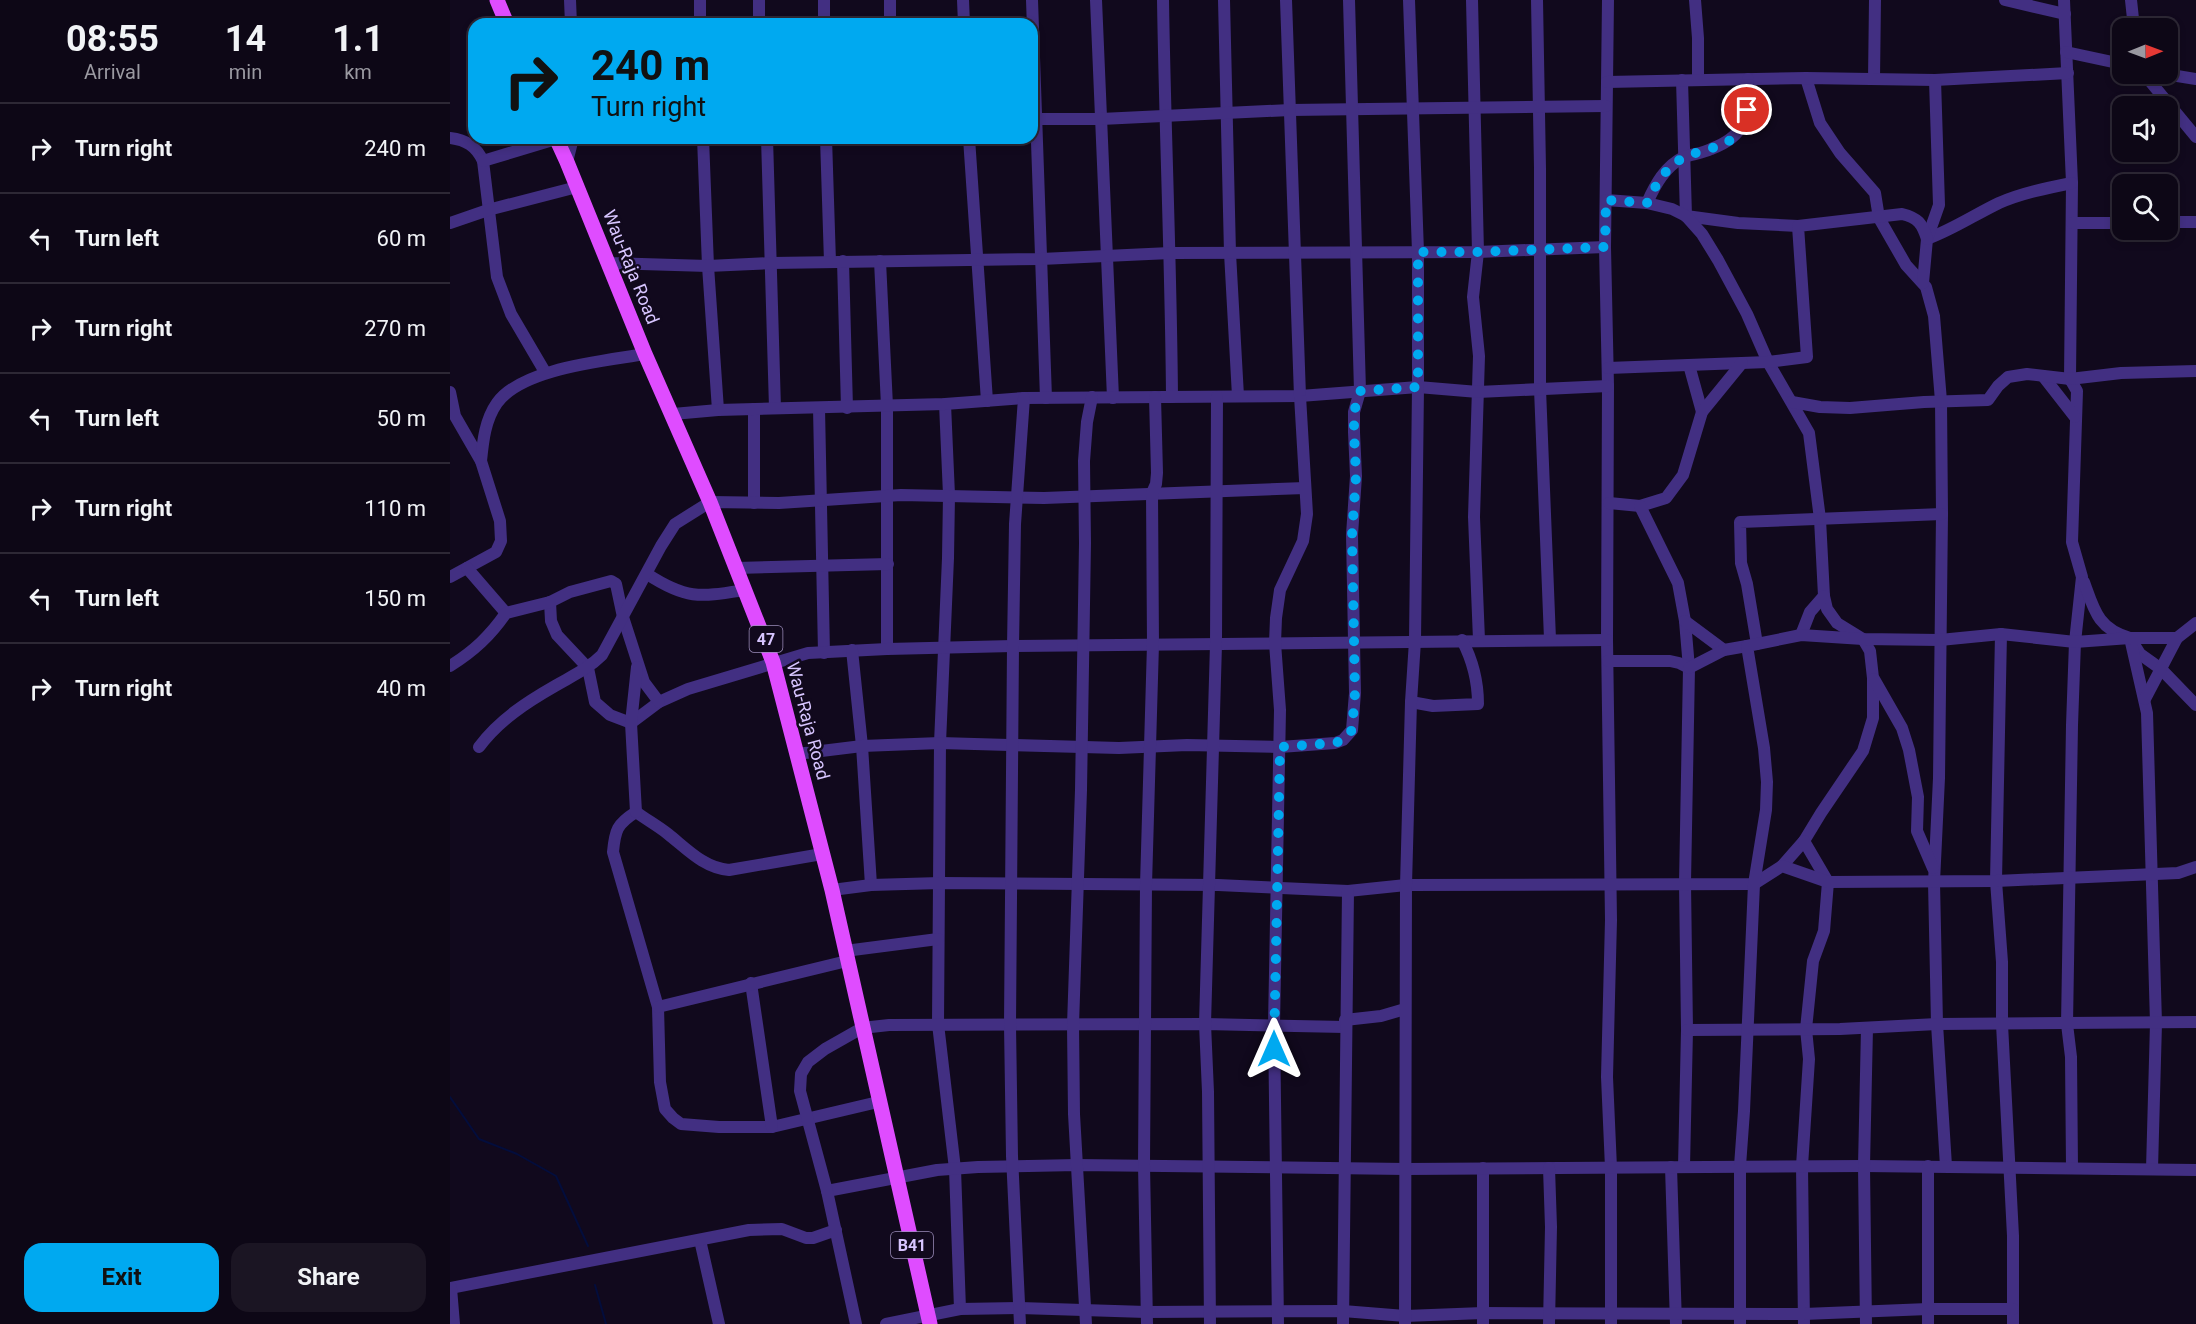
<!DOCTYPE html>
<html lang="en">
<head>
<meta charset="utf-8">
<style>
  body { margin:0; font-family:Roboto,sans-serif; background:#1b1523; color:#f1f3f6; height:100vh; display:flex; flex-direction:column; font-size:22px; white-space:nowrap }
  * { box-sizing:border-box; margin:0 }
  p { font-size:20px; color:#9a99a1 }
  .icon { flex:none; width:33px; height:33px; fill:none; stroke:currentColor; stroke-width:2; stroke-linecap:round; stroke-linejoin:round }
  .map { position:relative; flex:1; overflow:hidden }
  .sheet { display:flex; flex-direction:column; background:#0d0716; width:450px }
  .sheet>* { flex:none }
  .banner { position:absolute; left:18px; top:18px; width:570px; height:126px; border-radius:18px; box-shadow:0 3px 9px #0003,0 0 0 2px #2d2835; background:#00a9f0; color:#111; overflow:hidden }
  .needle { width:39px; rotate:89deg }
  .buttons { position:absolute; left:1662px; top:18px; display:grid; gap:12px }
  .buttons a { display:grid; place-items:center; width:66px; height:66px; border-radius:12px; background:#0d0716; box-shadow:0 3px 9px #0003,0 0 0 2px #2d2835; font-size:30px }
  .pin { position:absolute; display:grid; place-items:center; width:51px; height:51px; color:#fff; margin:-26px; border:3px solid #fff; border-radius:50%; box-shadow:0 2px 6px #0007 }
  .me { position:absolute; width:66px; margin:-33px; rotate:0deg; stroke-linejoin:round; filter:drop-shadow(0 0 4px #0008) }
  .turn { display:flex; align-items:center; gap:21px; height:126px; padding:0 24px; font-size:27px }
  .turn .icon { width:78px; height:78px; stroke-width:2.5 }
  .turn b { display:block; font-size:42px; line-height:51px }
  .eta { display:flex; justify-content:space-evenly; align-items:center; height:102px; text-align:center }
  .eta b { font-size:36px; font-weight:700; line-height:42px }
  .cta { display:flex; gap:12px; margin-top:auto; padding:12px 24px }
  .cta a { flex:1; height:69px; border-radius:18px; background:#00a9f0; color:#111; font-size:24px; font-weight:700; line-height:69px; text-align:center }
  .cta a+a { background:#1b1523; color:#f1f3f6 }
  ul { padding:0; list-style:none }
  li { display:flex; align-items:center; gap:18px; height:90px; padding:0 24px; border-top:2px solid #2d2835 }
  li div { flex:1 }
  li b { display:block; font-size:22px }
  li em { font-style:normal }
  main { display:flex; flex:1; min-height:0 }
  .map>svg:first-child { display:block }
  .lines { fill:none; stroke-linecap:round; stroke-linejoin:round }
  .stream { stroke:#030d3c; stroke-width:2 }
  .minor { stroke:#422f82; stroke-width:12 }
  .major { stroke:#df4cff; stroke-width:15 }
  .route { stroke:#00a9f0; stroke-width:10; stroke-dasharray:0 18 }
  .labels { text-anchor:middle; stroke-width:5; stroke-linejoin:round; paint-order:stroke }
  .shield { fill:#11091d; stroke:#9c8dbb; stroke-width:1.5 }
  .shield-label { font-size:16px; font-weight:bold; fill:#d7c5ff }
  .street-label { font-size:18px; fill:#d7c5ff; stroke:#11091d }
</style>
</head>
<body>
<main>
<section class="sheet">
<div class="eta">
<div><b>08:55</b><p>Arrival</p></div>
<div><b>14</b><p>min</p></div>
<div><b>1.1</b><p>km</p></div>
</div>
<ul>
<li><svg class="icon" aria-label="right" viewBox="0 0 24 24"><path d="M7 20v-9h11M14 6l5 5-5 5"/></svg><div><b>Turn right</b></div><em>240 m</em></li>
<li><svg class="icon" aria-label="left" viewBox="0 0 24 24"><path d="M17 20v-9H6M10 6l-5 5 5 5"/></svg><div><b>Turn left</b></div><em>60 m</em></li>
<li><svg class="icon" aria-label="right" viewBox="0 0 24 24"><path d="M7 20v-9h11M14 6l5 5-5 5"/></svg><div><b>Turn right</b></div><em>270 m</em></li>
<li><svg class="icon" aria-label="left" viewBox="0 0 24 24"><path d="M17 20v-9H6M10 6l-5 5 5 5"/></svg><div><b>Turn left</b></div><em>50 m</em></li>
<li><svg class="icon" aria-label="right" viewBox="0 0 24 24"><path d="M7 20v-9h11M14 6l5 5-5 5"/></svg><div><b>Turn right</b></div><em>110 m</em></li>
<li><svg class="icon" aria-label="left" viewBox="0 0 24 24"><path d="M17 20v-9H6M10 6l-5 5 5 5"/></svg><div><b>Turn left</b></div><em>150 m</em></li>
<li><svg class="icon" aria-label="right" viewBox="0 0 24 24"><path d="M7 20v-9h11M14 6l5 5-5 5"/></svg><div><b>Turn right</b></div><em>40 m</em></li>
</ul>
<div class="cta"><a>Exit</a><a>Share</a></div>
</section>
<div class="map">
<svg width="1746" height="1324" viewBox="0 0 1746 1324">
  <rect width="100%" height="100%" fill="#11091d"/>
  <g class="lines">
    <g class="stream">
      <path d="M0,1097L29,1139L67,1154L106,1176L138,1246"/>
      <path d="M145,1285L156,1324"/>
    </g>
    <g class="minor">
      <path d="M120,0L121,24"/>
      <path d="M250,0V24"/>
      <path d="M309,0V24"/>
      <path d="M513,0L514,24"/>
      <path d="M582,0L596,398"/>
      <path d="M646,0L663,398"/>
      <path d="M713,0C715,132 721,264 722,397"/>
      <path d="M774,0L780,253L788,396"/>
      <path d="M1022,0L1028,252L1023,297L1029,356L1024,517L1029,640"/>
      <path d="M1087,0L1090,168V389L1100,639"/>
      <path d="M1158,0L1155,247L1158,386L1157,640L1161,920L1157,1077L1161,1168V1324"/>
      <path d="M1245,0L1248,38V79"/>
      <path d="M1555,0L1615,14"/>
      <path d="M1614,0L1622,183L1620,379L1627,391L1622,542L1632,577L1625,642L1622,725L1617,1024L1621,1057L1622,1168"/>
      <path d="M1681,0L1684,28"/>
      <path d="M374,24V0"/>
      <path d="M440,24V0"/>
      <path d="M1616,52L1672,64"/>
      <path d="M1694,74L1746,137"/>
      <path d="M1715,74L1746,79"/>
      <path d="M1356,78L1370,123L1390,153L1425,193L1429,218L1456,265L1476,287L1484,316L1491,401L1492,514L1489,778L1484,882L1487,1024L1496,1166"/>
      <path d="M1424,79L1425,0"/>
      <path d="M1232,80L1236,216L1288,223L1348,226"/>
      <path d="M1157,82L1356,78L1485,80L1618,73"/>
      <path d="M582,119H651L840,110L1156,106"/>
      <path d="M0,138C16,140 26,146 33,161L47,277L61,314L95,372"/>
      <path d="M253,138L258,266L268,410"/>
      <path d="M317,138L325,408"/>
      <path d="M376,138L380,262"/>
      <path d="M519,138L537,401"/>
      <path d="M33,161L106,139"/>
      <path d="M117,162L123,138"/>
      <path d="M1156,200L1197,203L1222,209L1236,216L1252,234L1268,260L1297,314L1318,362L1359,433L1370,519L1374,596L1377,609L1387,623L1413,639L1420,651L1423,678V718L1413,751L1371,813L1354,841L1332,866"/>
      <path d="M1197,203C1205,185 1215,166 1234,157C1243,154 1253,153 1261,149C1299,135 1297,115 1298,79"/>
      <path d="M1718,222H1746"/>
      <path d="M0,223L38,210L127,187"/>
      <path d="M1622,223H1672"/>
      <path d="M1477,239C1504,229 1524,215 1549,203C1572,193 1597,188 1622,183"/>
      <path d="M393,261L397,408"/>
      <path d="M430,261L437,406V649"/>
      <path d="M158,263L258,266L322,263L591,259L720,253L1028,252L1155,247"/>
      <path d="M1473,283L1477,239L1489,205L1485,80"/>
      <path d="M1239,365L1252,412"/>
      <path d="M1158,368L1318,362L1357,357L1348,226L1452,214C1468,218 1472,223 1477,239"/>
      <path d="M1593,376L1625,417"/>
      <path d="M0,392L5,416L31,461L50,521L51,541L46,552L0,577"/>
      <path d="M1342,402L1370,407L1400,408L1474,402L1538,400L1548,386L1558,377L1577,374L1620,379L1671,373L1746,371"/>
      <path d="M495,404L499,495L498,558L490,743L488,1024L505,1169L510,1309"/>
      <path d="M369,408L374,653"/>
      <path d="M304,409V503"/>
      <path d="M223,414L268,410L495,404L574,398L850,396L968,387L1028,392L1158,386"/>
      <path d="M31,461C33,441 35,420 47,403C72,368 155,361 195,354"/>
      <path d="M1159,503L1190,506L1216,498L1233,475L1252,412L1292,363"/>
      <path d="M1190,506L1228,583L1235,621L1239,668L1235,883L1237,1030L1234,1167"/>
      <path d="M17,568L56,613"/>
      <path d="M286,568L438,564"/>
      <path d="M197,574C237,600 250,597 295,590"/>
      <path d="M1634,582C1644,610 1648,629 1680,638L1690,654L1711,669L1746,705"/>
      <path d="M100,602L101,621L107,635L138,668L145,702L160,715L181,723L209,702L238,689L358,653L437,649L563,646L1157,640"/>
      <path d="M1235,621L1274,650"/>
      <path d="M1551,634L1546,881L1552,962V1024L1563,1236V1324"/>
      <path d="M1351,635L1360,612L1374,596"/>
      <path d="M1680,638L1697,713L1706,1023L1702,1169"/>
      <path d="M1307,644L1297,584L1291,563L1290,522L1492,514"/>
      <path d="M402,650L412,746L421,885"/>
      <path d="M1158,661H1220L1229,663L1239,668"/>
      <path d="M0,666C24,651 40,636 56,613L100,602L120,592L161,581L166,584L173,617L194,682L209,702"/>
      <path d="M1239,668L1274,650L1297,646"/>
      <path d="M1424,679L1452,728L1459,750L1468,797L1467,831L1483,868"/>
      <path d="M1695,699L1727,638"/>
      <path d="M961,702L983,706L1028,704C1028,681 1023,661 1012,640"/>
      <path d="M29,747C49,720 77,702 105,686C122,676 138,669 152,655L211,546L225,524L260,502L329,503L451,495L594,498L855,488"/>
      <path d="M347,754L412,746L490,743L669,748L737,745L830,747L885,743L893,740L902,730L905,693L902,535L906,476L904,432V412L910,391L899,0"/>
      <path d="M186,812C167,824 165,830 163,852L208,1007L210,1082L215,1109L223,1118L231,1124L269,1127H322L428,1102"/>
      <path d="M186,812C197,820 208,826 218,834C237,849 254,868 279,870L372,854"/>
      <path d="M186,812L181,723L187,667"/>
      <path d="M1354,841L1378,882L1374,931L1363,961L1356,1029L1359,1059L1352,1166L1354,1324"/>
      <path d="M382,890L421,885L490,883L768,885L898,891L956,885L1304,884L1332,866L1378,882L1546,881L1728,873L1746,867"/>
      <path d="M395,951L488,939"/>
      <path d="M301,983L322,1127"/>
      <path d="M208,1007L397,961"/>
      <path d="M895,1020L931,1016L955,1009"/>
      <path d="M1237,1030L1390,1029L1487,1024L1746,1022"/>
      <path d="M1221,1167L1226,1324"/>
      <path d="M1033,1168V1324"/>
      <path d="M377,1191L487,1170L528,1167L627,1165L956,1169L1414,1166L1746,1170"/>
      <path d="M250,1240L269,1324"/>
      <path d="M0,1288L299,1230L332,1229L356,1238H363L386,1230"/>
      <path d="M1,1288L4,1324"/>
      <path d="M406,1324L377,1191L350,1091L351,1074L358,1062L375,1049L412,1028L439,1025L755,1024L895,1027"/>
      <path d="M436,1324L510,1309L570,1308L696,1312L893,1311L955,1316L1033,1313L1354,1314L1478,1309H1563"/>
      <path d="M570,1324L562,1156L560,1025L563,646L565,524L574,398"/>
      <path d="M636,1324L624,1114L623,1025L631,790L635,543L634,461L637,422L642,397"/>
      <path d="M697,1324L694,1165L696,885L703,644L702,493L706,484L707,473L705,397"/>
      <path d="M760,1324L758,1092L755,1024L766,644L767,397"/>
      <path d="M828,1324L824,1025L830,710L825,643L826,618L830,590L853,541L857,514L850,396L836,0"/>
      <path d="M893,1324L898,891"/>
      <path d="M955,1324L956,885L961,702L965,641L968,387V252L959,0"/>
      <path d="M1099,1324L1101,1227L1099,1168"/>
      <path d="M1290,1324V1166L1294,1111L1304,884L1316,810L1317,782L1314,748L1297,646L1351,635L1413,639L1490,640L1551,634L1625,642L1680,638H1727L1746,623"/>
      <path d="M1416,1324L1414,1166L1417,1028"/>
      <path d="M1478,1324V1166"/>
    </g>
    <g class="major">
      <path d="M47,0L57,24"/>
      <path d="M106,138L117,162L195,354L260,502L323,662L382,890L480,1324"/>
    </g>
  </g>
  <g class="lines">
    <path class="route" d="M824,1049L830,747L885,743L893,740L902,730L905,693L902,535L906,476L904,432V412L910,391L968,387V252H1028L1155,247L1156,200L1197,203C1206,184 1216,166 1235,157C1268,143 1286,151 1297,110"/>
  </g>
  <g class="labels">
    <g class="shield">
      <rect x="299.5" y="626" width="33" height="26" rx="4.5"/>
      <rect x="441" y="1232" width="42" height="26" rx="4.5"/>
    </g>
    <g class="shield-label">
      <text x="316" y="645">47</text>
      <text x="462" y="1251">B41</text>
    </g>
    <g class="street-label">
      <text transform="translate(181 267) rotate(68)" y="6">Wau-Raja Road</text>
      <text transform="translate(358 721) rotate(75)" y="6">Wau-Raja Road</text>
    </g>
  </g>
</svg>
<div class="buttons">
<a><svg class="needle" viewBox="-14 -14 28 28"><path d="M0-13l5 13h-10z" fill="#e53935"/><path d="M0 13l5-13h-10z" fill="#9a99a1"/></svg></a>
<a><svg class="icon" aria-label="sound" viewBox="0 0 24 24"><path d="M4 9h4l5-4v14l-5-4H4zM17 9q2 3 0 6"/></svg></a>
<a><svg class="icon" aria-label="search" viewBox="0 0 24 24"><circle cx="10" cy="10" r="6"/><path d="M15 15l6 6"/></svg></a>
</div>
<div class="pin" style="left:1297px;top:110px;background:#d93025"><svg class="icon" aria-label="arrive" viewBox="0 0 24 24"><path d="M6 21V4h12l-3 4 3 4H6"/></svg></div>
<svg class="me" style="left:824px;top:1049px" viewBox="-20 -20 40 40"><path d="M0-17L14 15 0 8-14 15z" fill="#00a9f0" stroke="#fff" stroke-width="4"/></svg>
<div class="banner">
<div class="turn"><svg class="icon" aria-label="right" viewBox="0 0 24 24"><path d="M7 20v-9h11M14 6l5 5-5 5"/></svg><div><b>240 m</b>Turn right</div></div>
</div>
</div>
</main>
</body>
</html>
